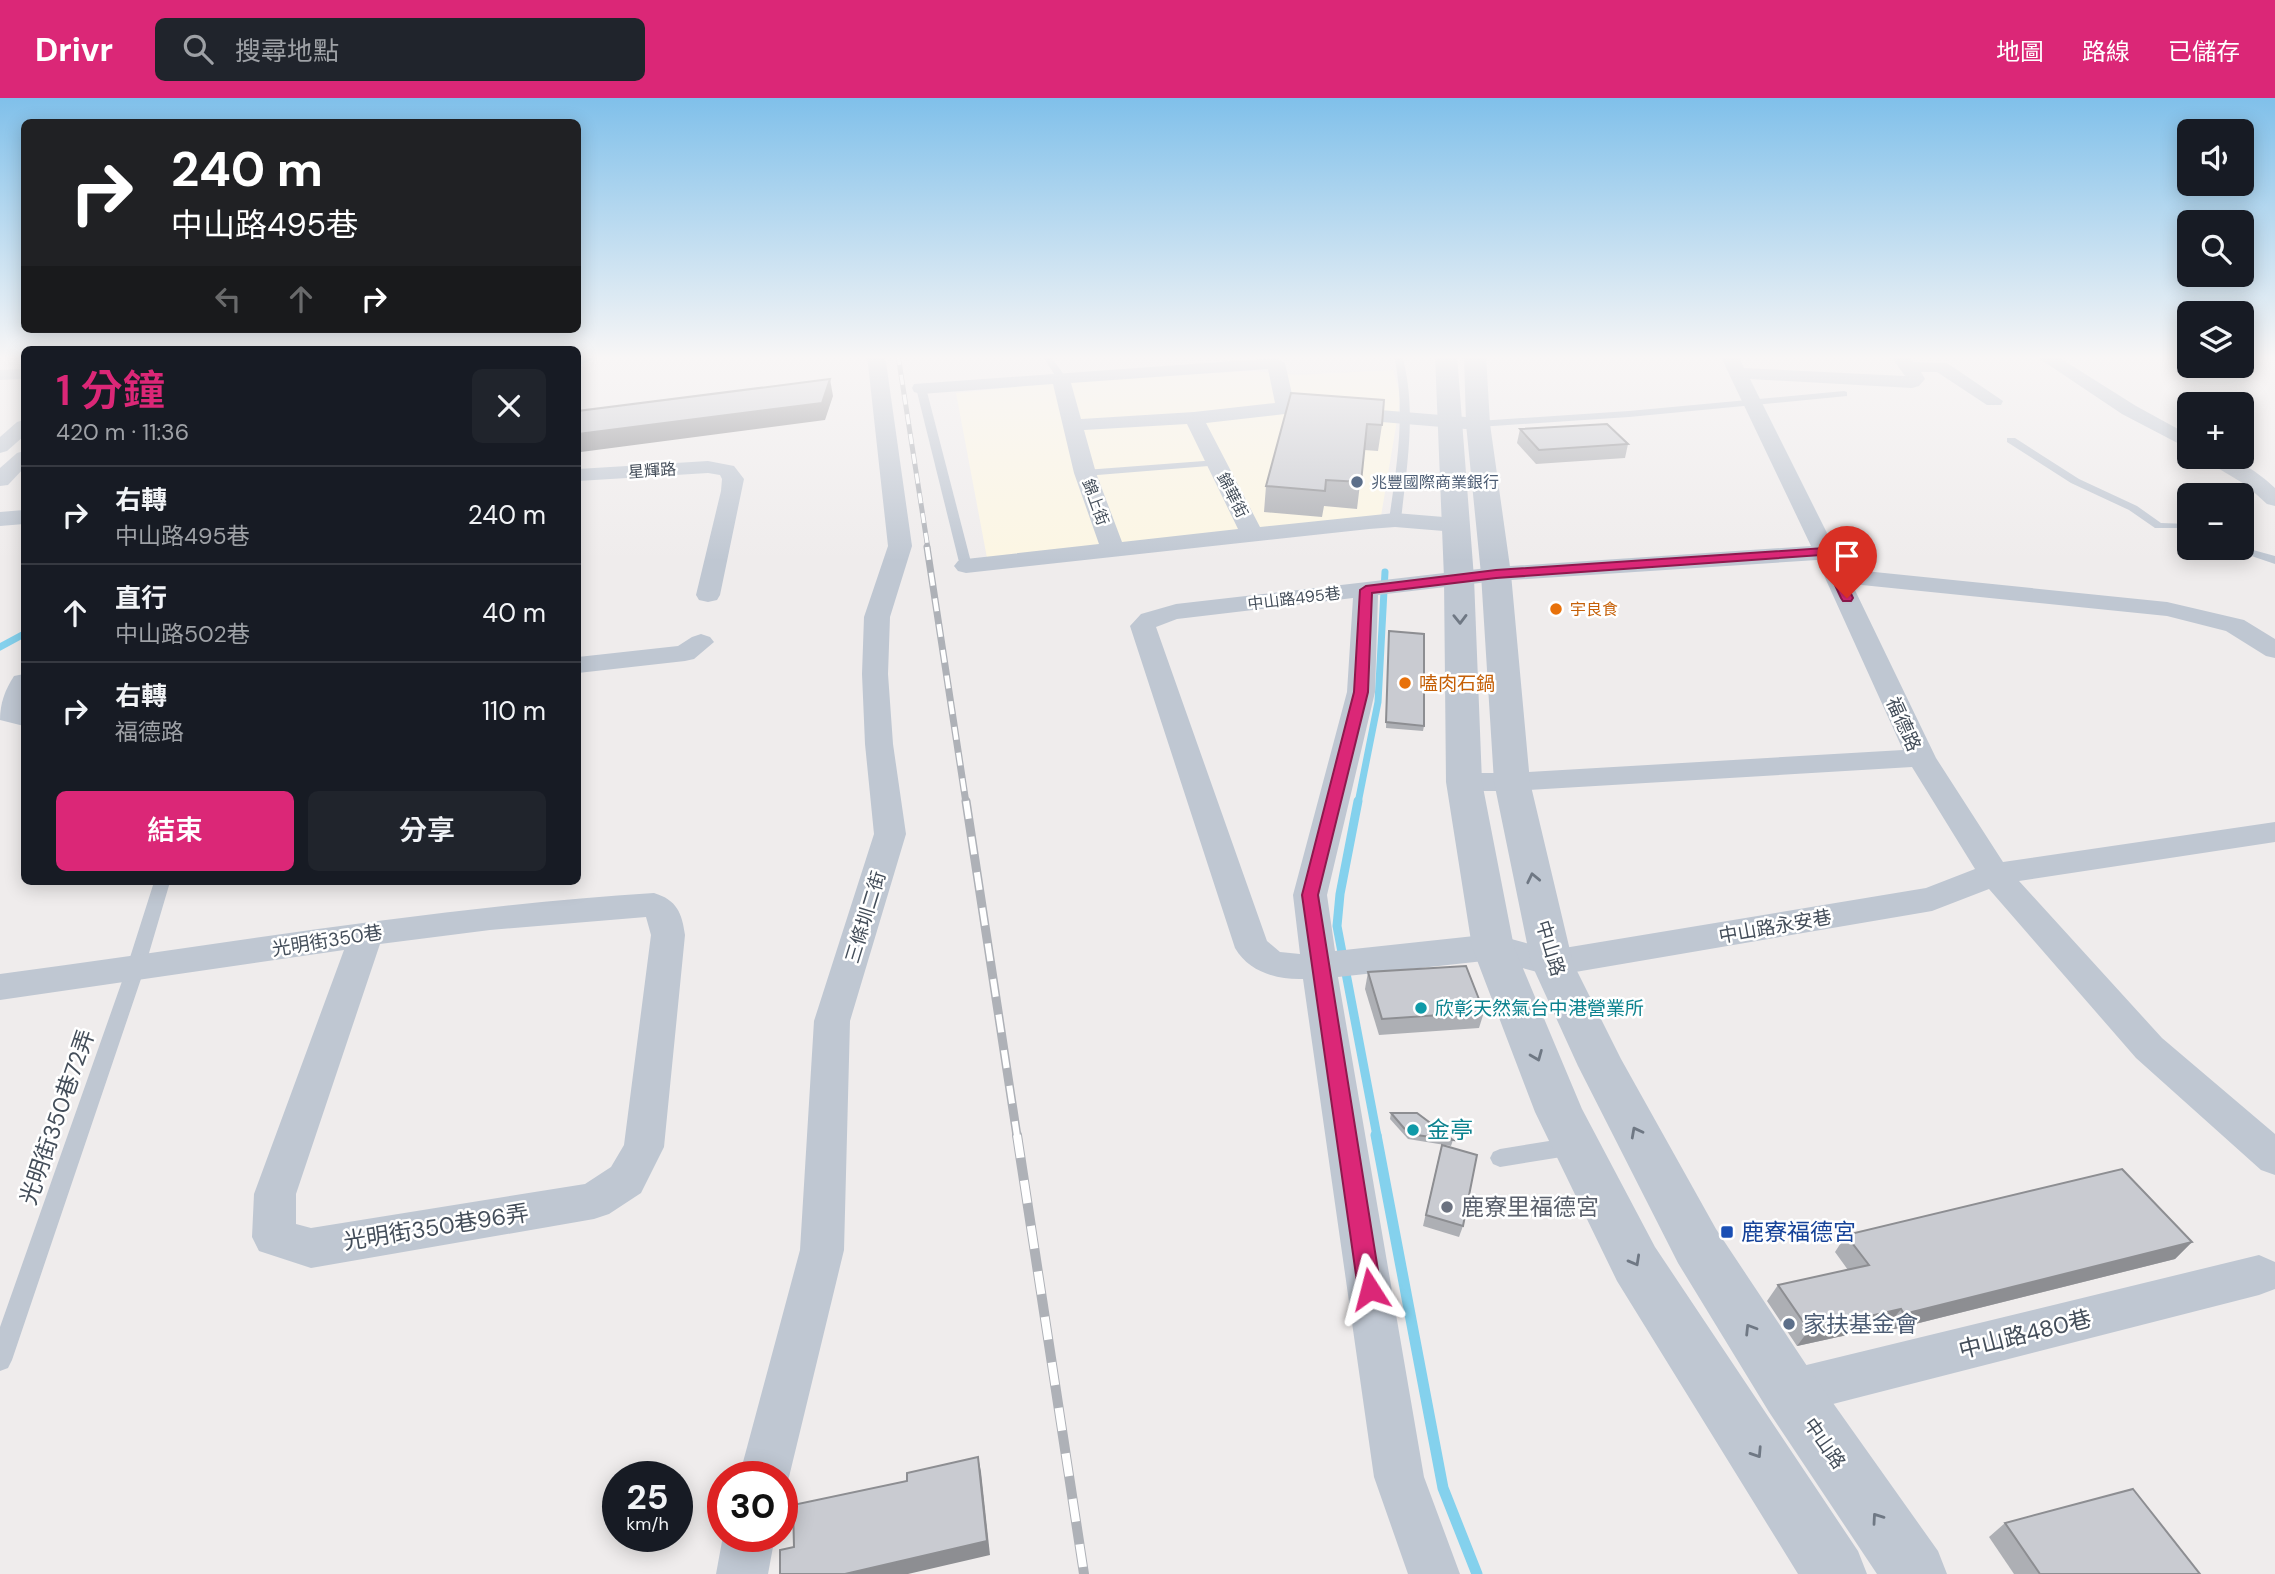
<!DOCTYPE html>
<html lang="zh-TW">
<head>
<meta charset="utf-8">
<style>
  body { margin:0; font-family:"DM Sans","Noto Sans TC",sans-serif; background:#20242c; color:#f1f3f6; height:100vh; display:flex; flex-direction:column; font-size:26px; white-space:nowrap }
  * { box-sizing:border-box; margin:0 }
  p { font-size:23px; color:#9ea1a6 }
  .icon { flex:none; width:38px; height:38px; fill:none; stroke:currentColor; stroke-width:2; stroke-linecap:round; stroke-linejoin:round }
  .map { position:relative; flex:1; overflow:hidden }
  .side { position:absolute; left:21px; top:248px; width:560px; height:539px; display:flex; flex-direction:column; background:#171b24; border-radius:10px; box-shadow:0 4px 18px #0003 }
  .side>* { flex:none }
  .top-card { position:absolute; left:21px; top:21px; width:560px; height:214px; border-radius:10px; box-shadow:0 4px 18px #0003; background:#202124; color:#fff; overflow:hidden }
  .buttons { position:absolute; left:2177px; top:21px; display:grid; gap:14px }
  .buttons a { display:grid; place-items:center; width:77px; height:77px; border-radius:10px; background:#171b24; box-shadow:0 4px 18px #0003; font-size:35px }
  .speed { position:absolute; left:602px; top:1363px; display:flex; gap:14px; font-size:35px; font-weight:700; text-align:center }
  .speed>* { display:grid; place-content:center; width:91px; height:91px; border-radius:50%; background:#171b24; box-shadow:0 4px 18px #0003; line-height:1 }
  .speed small { font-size:18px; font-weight:400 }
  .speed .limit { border:10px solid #d22; background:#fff; color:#111 }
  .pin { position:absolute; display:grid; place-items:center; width:60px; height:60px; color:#fff; margin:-72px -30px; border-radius:50% 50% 50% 0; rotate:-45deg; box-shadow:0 0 7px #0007 }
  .pin .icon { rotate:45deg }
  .me { position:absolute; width:77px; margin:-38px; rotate:351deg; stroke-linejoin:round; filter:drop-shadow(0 0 5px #0008) }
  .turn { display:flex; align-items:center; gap:24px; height:147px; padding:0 35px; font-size:32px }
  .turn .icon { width:91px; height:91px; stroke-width:2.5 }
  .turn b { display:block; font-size:49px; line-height:60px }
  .lanes { display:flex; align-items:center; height:66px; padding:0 35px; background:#0003; justify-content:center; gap:35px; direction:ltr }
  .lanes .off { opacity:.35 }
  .round { display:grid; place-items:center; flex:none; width:74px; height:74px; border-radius:10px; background:#20242c }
  .head { display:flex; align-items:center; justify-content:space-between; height:119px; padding:0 35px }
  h1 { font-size:42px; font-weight:600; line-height:52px; color:#db2777 }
  .action { display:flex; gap:14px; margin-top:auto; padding:14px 35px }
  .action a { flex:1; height:80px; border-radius:10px; background:#db2777; color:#fff; font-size:28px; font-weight:600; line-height:80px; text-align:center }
  .action a+a { background:#20242c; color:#f1f3f6 }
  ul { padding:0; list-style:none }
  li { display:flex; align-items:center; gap:21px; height:98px; padding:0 35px; border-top:2px solid #363941 }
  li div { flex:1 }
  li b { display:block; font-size:26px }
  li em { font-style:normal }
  header { display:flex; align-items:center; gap:42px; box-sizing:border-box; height:98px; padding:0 35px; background:#db2777; color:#fff }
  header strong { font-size:33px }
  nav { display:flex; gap:38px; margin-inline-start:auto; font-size:24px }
  .search { width:490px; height:63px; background:#20242c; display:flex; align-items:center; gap:18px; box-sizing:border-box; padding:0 24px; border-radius:10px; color:#9ea1a6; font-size:26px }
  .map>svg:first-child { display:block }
  .commercial { fill:#fcf6e3 }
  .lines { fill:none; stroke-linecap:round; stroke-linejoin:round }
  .stream-far3 { stroke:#84d1ed; stroke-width:5 }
  .stream-far2 { stroke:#84d1ed; stroke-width:7 }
  .stream-far1 { stroke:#84d1ed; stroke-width:9 }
  .stream { stroke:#84d1ed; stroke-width:11 }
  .service { fill:#bfc7d2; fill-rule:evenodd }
  .minor { fill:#bfc7d2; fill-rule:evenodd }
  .tertiary { fill:#bfc7d2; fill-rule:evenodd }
  .rail-far3-casing { stroke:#aeb1b7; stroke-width:5 }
  .rail-far2-casing { stroke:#aeb1b7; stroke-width:7 }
  .rail-far1-casing { stroke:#aeb1b7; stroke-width:9 }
  .rail-casing { stroke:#aeb1b7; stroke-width:10 }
  .rail-far3 { stroke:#fff; stroke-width:3.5; stroke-dasharray:10; stroke-linecap:butt }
  .rail-far2 { stroke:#fff; stroke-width:4.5; stroke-dasharray:13; stroke-linecap:butt }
  .rail-far1 { stroke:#fff; stroke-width:6; stroke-dasharray:18; stroke-linecap:butt }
  .rail { stroke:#fff; stroke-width:8; stroke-dasharray:23; stroke-linecap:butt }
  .wall { fill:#adafb4 }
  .shaded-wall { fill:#8d8e92 }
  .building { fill:#c9cbd1; stroke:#8d8e92; stroke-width:2 }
  .oneway { stroke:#6f7884 }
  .route { fill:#db2777; stroke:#8e194d; stroke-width:2 }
  .service-dot { fill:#5c6f8a; stroke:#fff; stroke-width:2.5 }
  .food-dot { fill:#e8710a; stroke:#fff; stroke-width:2.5 }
  .culture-dot { fill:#0f9aa8; stroke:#fff; stroke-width:2.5 }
  .worship-dot { fill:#6b7280; stroke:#fff; stroke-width:2.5 }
  .transit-dot { fill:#1a4fb4; stroke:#fff; stroke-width:2.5 }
  .labels { text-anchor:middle; stroke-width:5; stroke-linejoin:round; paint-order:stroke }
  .far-street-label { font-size:16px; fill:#444e5a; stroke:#fff }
  .far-service-label { font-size:16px; fill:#4e5e75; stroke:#fff; text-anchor:start }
  .far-food-label { font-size:16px; fill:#c56008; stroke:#fff; text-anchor:start }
  .food-label { font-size:19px; fill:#c56008; stroke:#fff; text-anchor:start }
  .street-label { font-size:19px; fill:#444e5a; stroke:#fff }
  .culture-label { font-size:19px; fill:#0d838f; stroke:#fff; text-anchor:start }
  .near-street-label { font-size:23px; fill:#444e5a; stroke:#fff }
  .near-culture-label { font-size:23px; fill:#0d838f; stroke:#fff; text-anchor:start }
  .near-worship-label { font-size:23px; fill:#5b616d; stroke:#fff; text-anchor:start }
  .near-transit-label { font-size:23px; fill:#164399; stroke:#fff; text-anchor:start }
  .near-service-label { font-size:23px; fill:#4e5e75; stroke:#fff; text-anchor:start }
</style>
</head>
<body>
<header>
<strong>Drivr</strong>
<div class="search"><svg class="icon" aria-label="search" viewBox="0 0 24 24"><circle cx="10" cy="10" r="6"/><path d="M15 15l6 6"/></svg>搜尋地點</div>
<nav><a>地圖</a><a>路線</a><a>已儲存</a></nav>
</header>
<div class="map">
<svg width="2275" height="1476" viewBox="0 0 2275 1476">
  <rect width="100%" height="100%" fill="#efecec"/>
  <path class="commercial" d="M1393,272L1401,298L1381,418L987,460L956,295L1065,284L1251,273L1298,277Z"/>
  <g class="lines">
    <path class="stream-far3" d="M578,265L598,257"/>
    <g class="stream-far2">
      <path d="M0,549L24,536"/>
      <path d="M1358,705L1378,604L1385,474"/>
    </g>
    <path class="stream-far1" d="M1358,703L1340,796L1337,828L1377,1038"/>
    <path class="stream" d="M1376,1037L1443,1390L1477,1476"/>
    <g class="service">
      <path d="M1042,257H1076L1053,261L1066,280L1061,283L1058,282Z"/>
      <path d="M1394,257H1402C1417,312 1407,366 1401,422L1395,425L1389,422C1397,366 1406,313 1394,257Z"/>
      <path d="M1471,257H1488L1475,260Z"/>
      <path d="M921,287L926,290L972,468L970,471H962L960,468L916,290Z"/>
      <path d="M1844,293L1847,294V298L1629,319L1478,329L1473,326L1478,323L1629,313Z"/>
      <path d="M2007,340H2015L2079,381L2137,408L2161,425L2189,426V433L2181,430H2155L2129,412L2071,385L2007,344Z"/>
      <path d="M1217,362L1221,363V367L1085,378L1080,375L1085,372Z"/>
      <path d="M2242,449L2275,458V466L2228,450Z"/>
      <path d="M154,784H170L144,872L12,1262L8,1270L0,1273V1229L126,872Z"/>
      <path d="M1574,1039L1581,1042L1584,1048L1581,1054L1574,1057L1500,1069L1493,1066L1490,1060L1493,1054L1500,1051Z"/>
    </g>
    <g class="minor">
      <path d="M867,257H885L912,448L890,519L888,576L893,646L906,736L850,923L844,1152L789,1379L782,1395V1379H739L800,1152L814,923L874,736L865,646L862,576L864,519L888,448Z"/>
      <path d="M1720,257H1738L1744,270L1905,278L1890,257H1908L1913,264L1947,265L2003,303L2001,307H1987L1937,274H1921L1925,281L1919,288L1912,290L1750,281L1845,471L2167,504L2244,522L2275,541V560L2266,558L2226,533L2167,518L1852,486L1936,660L2003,764L2275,724V744L2019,783L2162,940L2275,1036V1077L2261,1072L2136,960L1989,791L1932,813L1552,878L1493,862L1338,879L1424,1379L1460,1476H1408L1374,1379L1303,881C1277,882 1249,874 1235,850L1130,528L1141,516L1176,506L1496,469L1811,448ZM1817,462L1903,652L1512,675H1464L1453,677L1449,684L1453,691L1464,693H1512L1912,669L1975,771L1926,790L1552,852L1493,836L1335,853L1327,797L1375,594L1378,497L1496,483ZM1353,500L1347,594L1293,797L1300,856L1280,854L1267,843L1156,529L1177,521Z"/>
      <path d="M2034,257H2055L2136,308L2189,337V351L2122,316Z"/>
      <path d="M1276,260L1285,265L1294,305L1478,320L1488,326L1478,332L1285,316L1206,325L1260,429L1395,415L1456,420L1464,422L1467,427L1464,432L1456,434L1395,429L1369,431L966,475L958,473L954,468L958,463L966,461L1099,446L1074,375L1053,286L921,296L914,294L912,290L914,286ZM1268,271L1275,305L1194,314L1081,321L1071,285ZM1187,326L1238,431L1122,444L1096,375L1084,332Z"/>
      <path d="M24,271V281L0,282V272Z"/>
      <path d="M24,322V338L7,353L0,355V339L17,324Z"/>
      <path d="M24,353V370L8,387L0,388V370L17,355Z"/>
      <path d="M2203,359C2235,359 2251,368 2275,390V408L2267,406L2246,387L2206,363Z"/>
      <path d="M708,363L734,368L744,381L720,497L717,502L708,504L699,502L696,497L721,393L722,381L720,377L708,375L578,383V371Z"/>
      <path d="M24,412V426L0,428V414Z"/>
      <path d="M701,536L710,539L714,544L694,561L685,563L578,575V559L678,548L692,539Z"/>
      <path d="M24,576V628L0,622C0,605 5,592 14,578Z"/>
      <path d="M654,795C677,802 682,815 685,837L664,1049L641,1095L609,1116L594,1121L311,1170L259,1153L252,1139L254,1096L344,852L0,902V876C218,847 434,809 654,795ZM646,819L651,837L624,1047L611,1069L585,1086L311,1130L296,1126V1096L380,846L490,832Z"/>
      <path d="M2259,1157L2275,1164V1191L2259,1197L1790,1317L1773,1311L1766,1294L1773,1277L1790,1271Z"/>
      <path d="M723,1438H775L768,1476H716Z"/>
    </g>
    <g class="tertiary">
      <path d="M1435,257H1457L1474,480L1482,684L1514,849L1582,1011L1655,1149L1858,1453L1867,1476H1798L1617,1183L1535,1014L1472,849L1446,684L1444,480Z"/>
      <path d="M1464,257H1486L1490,326L1511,476L1530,684L1573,865L1621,961L1716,1131L1811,1274L1938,1453L1947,1476H1877L1769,1314L1678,1165L1578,968L1531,865L1494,684L1481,476L1466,326Z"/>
    </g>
    <g class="rail-far3-casing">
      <path id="rail-far3" d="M898,257L928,451"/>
    </g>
    <g class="rail-far2-casing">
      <path id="rail-far2" d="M927,449L966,705"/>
    </g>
    <g class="rail-far1-casing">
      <path id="rail-far1" d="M966,703L1017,1038"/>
    </g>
    <g class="rail-casing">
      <path id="rail" d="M1017,1037L1084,1476"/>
    </g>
    <use href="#rail-far3" class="rail-far3"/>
    <use href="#rail-far2" class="rail-far2"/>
    <use href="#rail-far1" class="rail-far1"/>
    <use href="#rail" class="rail"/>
  </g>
  <g class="wall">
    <path d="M1291,295L1382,327L1378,353L1364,352L1357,411L1324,408L1322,419L1264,414L1266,388Z"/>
    <path d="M1520,331L1628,346L1625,360L1536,366L1517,345Z"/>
    <path d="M1389,533L1424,628L1423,633L1386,630Z"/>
    <path d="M1368,874L1484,914L1479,930L1379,937L1365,891Z"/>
    <path d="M1391,1015L1453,1042L1451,1048L1408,1041L1390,1021Z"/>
    <path d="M1439,1058L1463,1128L1459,1139L1423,1128Z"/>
    <path d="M1846,1137L2192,1144L2175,1161L1891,1232L1888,1228L1797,1248L1767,1203L1778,1187L1848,1172L1835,1154Z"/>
    <path d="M2005,1425L2200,1476H2014L1989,1439Z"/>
  </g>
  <g class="shaded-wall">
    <path d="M830,281L833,298L825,322L581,354L578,344V336Z"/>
    <path d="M2192,1144L2175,1161L1891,1232L1904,1216Z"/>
    <path d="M1901,1211L1888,1228L1797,1248L1809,1232Z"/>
    <path d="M978,1359L981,1374L990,1457L908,1476H845Z"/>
  </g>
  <g class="building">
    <path d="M830,281L822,305L578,336V313Z"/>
    <path d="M1291,295L1384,302L1382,327L1367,326L1361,384L1326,382L1325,393L1266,388Z"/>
    <path d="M1607,326L1628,346L1539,352L1520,331Z"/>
    <path d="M1389,533L1424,536V628L1386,624Z"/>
    <path d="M1466,868L1484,914L1382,921L1368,874Z"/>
    <path d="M1391,1015H1417L1453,1042L1409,1036Z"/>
    <path d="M1442,1047L1477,1057L1463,1128L1426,1117Z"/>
    <path d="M2122,1071L2192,1144L1904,1216L1901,1211L1809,1232L1778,1187L1869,1167L1846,1137Z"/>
    <path d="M978,1359L987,1443L845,1476H780V1452L794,1449L793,1407L907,1383V1375Z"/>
    <path d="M2133,1391L2200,1476H2040L2005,1425Z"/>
  </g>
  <defs><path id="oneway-chevron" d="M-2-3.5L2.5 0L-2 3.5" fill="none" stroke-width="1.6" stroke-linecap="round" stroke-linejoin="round" transform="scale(1.75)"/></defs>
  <g class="oneway">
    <use href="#oneway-chevron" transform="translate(1460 521) rotate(89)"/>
    <use href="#oneway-chevron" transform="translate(1533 780) rotate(-102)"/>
    <use href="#oneway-chevron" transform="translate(1537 958) rotate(68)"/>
    <use href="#oneway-chevron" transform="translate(1636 1034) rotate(-118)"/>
    <use href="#oneway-chevron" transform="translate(1635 1163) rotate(61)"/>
    <use href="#oneway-chevron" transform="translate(1750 1231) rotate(-122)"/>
    <use href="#oneway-chevron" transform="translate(1757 1355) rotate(57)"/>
    <use href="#oneway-chevron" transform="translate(1877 1420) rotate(-125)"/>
  </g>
  <linearGradient id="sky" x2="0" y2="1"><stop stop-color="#80c0ea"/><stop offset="0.56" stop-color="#f8f6f6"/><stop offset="1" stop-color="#f8f6f6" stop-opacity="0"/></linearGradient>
  <rect width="2275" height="463" fill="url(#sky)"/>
  <path class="route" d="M1825,450L1831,454L1853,500L1851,503H1843L1841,500L1821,457L1496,480L1372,495L1368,594L1318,797L1381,1191L1378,1198L1370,1201L1362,1198L1358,1191L1302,797L1354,594L1360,492L1366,488L1496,472Z"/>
  <g class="service-dot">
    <circle cx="1357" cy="384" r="7"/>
    <circle cx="1789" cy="1226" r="7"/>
  </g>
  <g class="food-dot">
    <circle cx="1556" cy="511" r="7"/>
    <circle cx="1405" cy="585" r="7"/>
  </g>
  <g class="culture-dot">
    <circle cx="1421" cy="910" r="7"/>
    <circle cx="1413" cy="1032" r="7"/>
  </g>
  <circle class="worship-dot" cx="1447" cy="1109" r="7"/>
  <rect class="transit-dot" x="1720" y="1127" width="14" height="14" rx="3.5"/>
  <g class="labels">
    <g class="far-street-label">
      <text transform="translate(652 372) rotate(-4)" y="6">星輝路</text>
      <text transform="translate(1233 397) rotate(63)" y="6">錦華街</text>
      <text transform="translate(1096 404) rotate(70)" y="6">錦上街</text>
      <text transform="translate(1294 500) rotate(-7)" y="6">中山路495巷</text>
    </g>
    <g class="far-service-label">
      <text x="1371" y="390">兆豐國際商業銀行</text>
    </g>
    <g class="far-food-label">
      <text x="1570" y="517">宇良食</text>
    </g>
    <g class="food-label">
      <text x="1419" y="592">嗑肉石鍋</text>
    </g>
    <g class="street-label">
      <text transform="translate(1904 626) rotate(66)" y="7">福德路</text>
      <text transform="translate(865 819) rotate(-73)" y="7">三條圳二街</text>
      <text transform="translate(1775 828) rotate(-10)" y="7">中山路永安巷</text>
      <text transform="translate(327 842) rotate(-9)" y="7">光明街350巷</text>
      <text transform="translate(1551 850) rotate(73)" y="7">中山路</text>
      <text transform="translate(1825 1345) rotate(55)" y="7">中山路</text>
    </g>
    <g class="culture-label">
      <text x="1435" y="917">欣彰天然氣台中港營業所</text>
    </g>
    <g class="near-street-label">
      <text transform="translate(57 1019) rotate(-71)" y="8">光明街350巷72弄</text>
      <text transform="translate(436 1129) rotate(-9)" y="8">光明街350巷96弄</text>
      <text transform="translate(2025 1236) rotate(-14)" y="8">中山路480巷</text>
    </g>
    <g class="near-culture-label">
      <text x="1427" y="1040">金亭</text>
    </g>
    <g class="near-worship-label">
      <text x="1461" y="1117">鹿寮里福德宮</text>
    </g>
    <g class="near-transit-label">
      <text x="1741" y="1142">鹿寮福德宮</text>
    </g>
    <g class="near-service-label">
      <text x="1803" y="1234">家扶基金會</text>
    </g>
  </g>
</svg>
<div class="buttons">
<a><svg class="icon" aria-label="sound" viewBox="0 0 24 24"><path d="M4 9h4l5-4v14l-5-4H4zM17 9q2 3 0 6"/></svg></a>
<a><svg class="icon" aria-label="search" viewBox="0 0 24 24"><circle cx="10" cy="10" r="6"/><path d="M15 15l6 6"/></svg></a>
<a><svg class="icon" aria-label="layers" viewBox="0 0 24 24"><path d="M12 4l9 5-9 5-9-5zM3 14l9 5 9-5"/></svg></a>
<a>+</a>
<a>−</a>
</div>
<div class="speed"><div>25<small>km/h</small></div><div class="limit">30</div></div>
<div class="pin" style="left:1847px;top:500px;background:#d93025"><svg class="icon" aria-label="arrive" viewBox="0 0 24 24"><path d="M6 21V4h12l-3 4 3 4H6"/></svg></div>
<svg class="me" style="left:1370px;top:1191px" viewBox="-20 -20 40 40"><path d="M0-17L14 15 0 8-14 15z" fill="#db2777" stroke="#fff" stroke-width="4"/></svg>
<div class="top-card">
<div class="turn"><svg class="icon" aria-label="right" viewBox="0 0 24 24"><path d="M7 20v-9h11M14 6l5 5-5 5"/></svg><div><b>240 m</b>中山路495巷</div></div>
<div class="lanes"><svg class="icon off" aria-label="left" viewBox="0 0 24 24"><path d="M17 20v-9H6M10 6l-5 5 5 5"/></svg><svg class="icon off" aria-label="ahead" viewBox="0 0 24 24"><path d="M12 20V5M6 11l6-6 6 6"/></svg><svg class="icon" aria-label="right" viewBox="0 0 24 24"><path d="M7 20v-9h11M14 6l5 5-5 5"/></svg></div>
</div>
<section class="side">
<div class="head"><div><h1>1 分鐘</h1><p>420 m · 11:36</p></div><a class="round"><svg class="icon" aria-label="close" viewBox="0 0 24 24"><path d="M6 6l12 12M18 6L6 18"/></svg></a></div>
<ul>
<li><svg class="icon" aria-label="right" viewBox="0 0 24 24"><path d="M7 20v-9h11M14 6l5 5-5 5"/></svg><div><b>右轉</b><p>中山路495巷</p></div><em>240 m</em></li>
<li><svg class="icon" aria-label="ahead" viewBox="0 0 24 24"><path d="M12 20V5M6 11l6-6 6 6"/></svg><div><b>直行</b><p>中山路502巷</p></div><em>40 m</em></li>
<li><svg class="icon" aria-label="right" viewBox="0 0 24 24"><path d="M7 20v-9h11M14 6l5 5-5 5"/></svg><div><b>右轉</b><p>福德路</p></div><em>110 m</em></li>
</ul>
<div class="action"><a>結束</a><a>分享</a></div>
</section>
</div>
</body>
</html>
